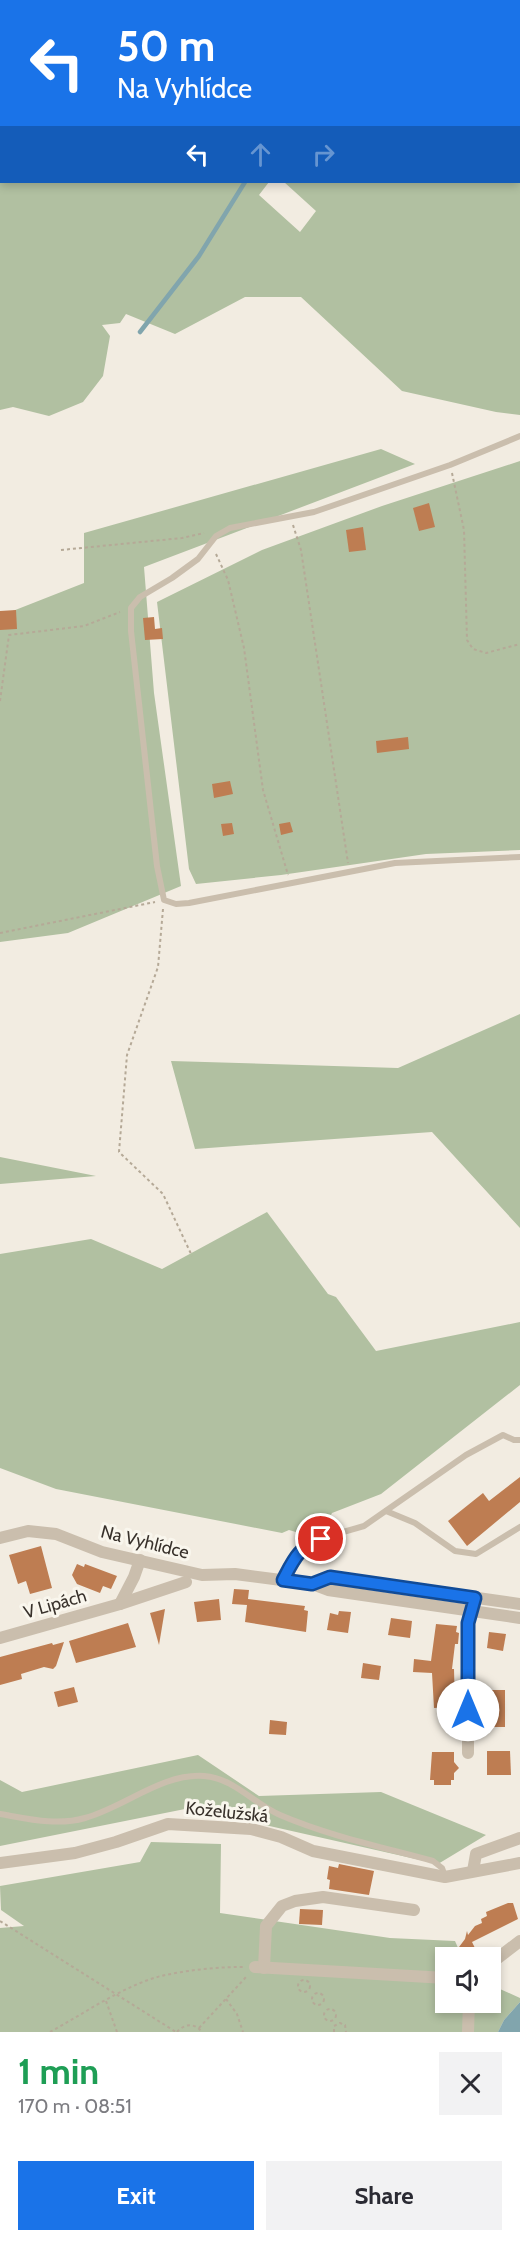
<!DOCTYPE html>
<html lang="en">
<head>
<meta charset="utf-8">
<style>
  body { margin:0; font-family:Cabin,sans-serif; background:#f2f2f3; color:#2b2b33; height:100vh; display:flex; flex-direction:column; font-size:22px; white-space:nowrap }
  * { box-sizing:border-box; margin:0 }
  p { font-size:20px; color:#7c7c81 }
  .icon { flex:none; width:33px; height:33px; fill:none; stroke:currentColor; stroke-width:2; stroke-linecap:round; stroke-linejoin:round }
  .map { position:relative; height:2032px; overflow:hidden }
  .drawer { display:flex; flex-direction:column; background:#fff; flex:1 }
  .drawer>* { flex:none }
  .hud { position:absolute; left:0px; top:0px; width:520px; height:183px; box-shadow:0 3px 9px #0003; background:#1a73e8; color:#fff; overflow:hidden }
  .fabs { position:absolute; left:435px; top:1947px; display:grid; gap:12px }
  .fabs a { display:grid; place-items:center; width:66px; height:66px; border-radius:0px; background:#fff; box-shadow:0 3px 9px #0003; font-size:30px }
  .pin { position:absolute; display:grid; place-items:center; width:51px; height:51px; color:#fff; margin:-26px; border:3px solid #fff; border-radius:50%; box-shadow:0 2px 6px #0007 }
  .me { position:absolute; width:66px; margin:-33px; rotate:0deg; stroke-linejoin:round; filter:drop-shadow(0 0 4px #0008) }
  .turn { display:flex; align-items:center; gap:21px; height:126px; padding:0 18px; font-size:27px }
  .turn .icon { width:78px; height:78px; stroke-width:2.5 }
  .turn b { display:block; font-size:42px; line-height:51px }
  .lanes { display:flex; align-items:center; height:57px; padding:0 18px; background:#0003; justify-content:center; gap:30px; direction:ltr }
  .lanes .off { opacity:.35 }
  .round { display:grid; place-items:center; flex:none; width:63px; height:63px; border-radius:0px; background:#f2f2f3 }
  .overview { display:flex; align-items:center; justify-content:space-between; height:102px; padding:0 18px }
  h1 { font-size:36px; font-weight:700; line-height:45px; color:#1e9e55 }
  .primary-button { display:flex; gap:12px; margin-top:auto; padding:12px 18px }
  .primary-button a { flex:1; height:69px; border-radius:0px; background:#1a73e8; color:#fff; font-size:24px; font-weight:700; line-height:69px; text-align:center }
  .primary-button a+a { background:#f2f2f3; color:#2b2b33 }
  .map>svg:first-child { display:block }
  .green { fill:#b1c0a1 }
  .water { fill:#81a5ad }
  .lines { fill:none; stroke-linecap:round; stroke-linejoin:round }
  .stream { stroke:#81a5ad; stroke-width:4.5 }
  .building { fill:#be7d52 }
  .path { stroke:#b5a997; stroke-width:2; stroke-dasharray:3 3; stroke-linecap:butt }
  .lane { stroke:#cabead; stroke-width:6 }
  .street { stroke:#cabead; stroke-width:12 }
  .secondary { stroke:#9d8e7e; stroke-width:15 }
  .route-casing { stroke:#114b97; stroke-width:15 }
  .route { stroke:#1a73e8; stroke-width:10 }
  .labels { text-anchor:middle; stroke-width:6; stroke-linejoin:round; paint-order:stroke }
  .street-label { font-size:18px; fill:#38312b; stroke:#f9f6ed }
</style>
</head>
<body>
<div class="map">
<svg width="520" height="2032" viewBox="0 0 520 2032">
  <rect width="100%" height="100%" fill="#f2ece1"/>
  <g class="green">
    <path d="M0,0H333L2,2V182H269L259,195L300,232L316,211L284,182H519V2L341,1L342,0H520V415L496,412L402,391L301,297H245L175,334L126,314L120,323L102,325L110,336L103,376L83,402L49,416L13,407L0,410Z"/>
    <path d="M381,449L415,464L144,567L154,693L181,886L68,933L0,942V616L84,583V533Z"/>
    <path d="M520,461V850L426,854L281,875L196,884L189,869L157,602L262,550L382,506Z"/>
    <path d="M520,1014V1228L432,1132L195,1149L171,1061L398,1068Z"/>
    <path d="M0,1157L96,1176L0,1184Z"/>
    <path d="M267,1212L328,1294L336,1297L376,1351L520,1322V1385L381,1494L332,1513L328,1521L299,1533L289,1530L282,1533L56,1489L0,1468V1254L91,1239L162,1269Z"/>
    <path d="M198,1755L259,1796L381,1792L486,1835L438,1864L190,1808L0,1846V1780L22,1792Z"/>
    <path d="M151,1842L221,1844L220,1913L390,1938L455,1941L462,1957L446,1958V2002H490L491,1985L520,1998V2002L504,2020L498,2032H0V1928L24,1926L1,1910L0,1886L140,1862Z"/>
  </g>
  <path class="water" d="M520,2002V2032H498L504,2020Z"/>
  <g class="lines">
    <g class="stream">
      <path d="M363,2L364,0"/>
      <path d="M140,332L199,256L245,182"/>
    </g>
  </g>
  <g class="building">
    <path d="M429,503L435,527L419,531L413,508Z"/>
    <path d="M363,527L366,550L349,552L346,530Z"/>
    <path d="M16,610L17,629L0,630V611Z"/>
    <path d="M154,617L155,629L162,628L163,639L145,640L143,618Z"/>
    <path d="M408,737L409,749L377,753L376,741Z"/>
    <path d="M230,781L233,794L214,798L212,784Z"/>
    <path d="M290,822L293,832L281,835L279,824Z"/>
    <path d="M232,823L234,834L223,836L221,824Z"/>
    <path d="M520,1477V1502L467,1546L448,1521L483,1493L489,1501Z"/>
    <path d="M41,1546L52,1588L30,1594L26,1581L18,1584L9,1555Z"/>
    <path d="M77,1564L84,1567L85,1564L117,1576L111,1589L103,1586L100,1593L77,1584L72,1575Z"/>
    <path d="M234,1589L249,1590L248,1599L305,1606L304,1610L308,1611L306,1632L245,1622L247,1605L232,1604Z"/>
    <path d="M219,1599L221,1620L197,1622L194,1602Z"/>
    <path d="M165,1609L159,1645L150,1613Z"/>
    <path d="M339,1611L351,1612L348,1633L327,1630L330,1613L338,1615Z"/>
    <path d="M391,1618L412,1621L410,1638L388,1635Z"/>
    <path d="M128,1623L136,1647L76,1663L69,1641Z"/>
    <path d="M436,1624L457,1626L456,1632L459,1633L458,1644H455L452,1669H454L455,1707L434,1708L432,1673L413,1672L414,1659L431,1661Z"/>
    <path d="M489,1632L506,1634L503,1651L487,1648Z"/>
    <path d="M64,1642L56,1666L53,1669L44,1667L21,1674L22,1679L0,1685V1657L52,1643L53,1645Z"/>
    <path d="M363,1663L381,1666L379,1680L361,1678Z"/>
    <path d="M74,1687L78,1702L58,1707L54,1692Z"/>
    <path d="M487,1690H505V1727H487V1721H484V1696H486Z"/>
    <path d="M270,1720L287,1722L286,1735L269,1734Z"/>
    <path d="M487,1751H510L511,1775H487Z"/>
    <path d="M432,1752H454V1762L459,1768L454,1773V1780H451V1785H434V1780H430Z"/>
    <path d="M339,1864L374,1871L369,1895L329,1889L330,1880L327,1879L329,1866L338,1868Z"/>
    <path d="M508,1903H513L518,1919L472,1942L477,1952L463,1958V1947L456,1951L465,1939L467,1931L468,1935L475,1926L482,1923L481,1919L487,1916L486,1912Z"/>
    <path d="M300,1909L323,1910L322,1925L299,1924Z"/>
  </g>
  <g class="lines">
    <g class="path">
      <path d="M452,473L464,530L467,640L473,649L486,653L520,644"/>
      <path d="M293,525L301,550L348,863"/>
      <path d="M61,550L182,538L204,533"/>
      <path d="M216,554L228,580L244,648L263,790L288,875"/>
      <path d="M0,701L9,635L84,626L120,612"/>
      <path d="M163,909L158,967L127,1055L119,1152L163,1194L192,1256"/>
      <path d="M0,933L155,902"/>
      <path d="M0,1921L176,2032"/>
      <circle cx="304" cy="1986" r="6"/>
      <circle cx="318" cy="1999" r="6"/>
      <path d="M226,1999L237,2014L243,2032"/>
      <path d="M106,2001L117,2032"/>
      <circle cx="330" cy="2015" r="6"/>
      <path d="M199,2028L247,1976"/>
      <path d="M50,2032C83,2014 125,1985 161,1976C188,1970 216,1967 243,1967"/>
      <path d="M177,2032C185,2023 195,2023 202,2032"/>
      <path d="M334,2032V2026L340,2023L345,2025L346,2032"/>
    </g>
    <g class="lane">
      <path d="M520,436L450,465L314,512L230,528L216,536L198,559L172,578L140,597L131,608V631L157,866L164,900L176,904L189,903L395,863L520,857"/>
      <path d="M386,1511L415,1523L455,1551L476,1554L520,1527"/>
      <path d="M336,1534L364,1526L466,1455L503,1435L514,1440H520"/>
      <path d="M0,1814C29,1819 57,1826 85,1818C125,1807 162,1773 204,1776C234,1778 254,1804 280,1815C329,1836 382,1847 433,1861L442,1868L445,1876"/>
    </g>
    <g class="street">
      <path d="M0,1538L28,1531L56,1534L102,1552L202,1575L235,1574L312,1584L328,1590L520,1618"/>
      <path d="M283,1580C299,1548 303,1546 336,1534"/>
      <path d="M312,1584L330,1577L520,1604"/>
      <path d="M120,1604L134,1577L140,1560"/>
      <path d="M0,1638L120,1604L186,1582"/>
      <path d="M468,1753V1623L473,1605"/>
      <path d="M0,1863L75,1853L116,1842L168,1824L251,1829L281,1837L313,1851L445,1877L520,1863"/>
      <path d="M473,1871L476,1854L520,1838"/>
      <path d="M490,1964L520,1941"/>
      <path d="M255,1967L446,1978"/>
      <path d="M264,1968L266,1926L282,1906L295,1901L323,1897L414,1910"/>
      <path d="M468,2032L469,2002"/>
    </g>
    <g class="secondary">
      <path d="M456,0L458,2"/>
      <path d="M519,37L520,38"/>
    </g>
  </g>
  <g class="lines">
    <g class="route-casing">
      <path id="route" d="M321,1539C298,1548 294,1559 283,1580L312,1584L330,1577L475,1598L468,1623V1710"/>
    </g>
    <use href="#route" class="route"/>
  </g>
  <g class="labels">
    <g class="street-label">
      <text transform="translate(145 1542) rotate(14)" y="6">Na Vyhlídce</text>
      <text transform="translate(55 1604) rotate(-16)" y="6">V Lipách</text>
      <text transform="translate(227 1812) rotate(6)" y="6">Koželužská</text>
    </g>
  </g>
</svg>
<div class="fabs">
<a><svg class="icon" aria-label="sound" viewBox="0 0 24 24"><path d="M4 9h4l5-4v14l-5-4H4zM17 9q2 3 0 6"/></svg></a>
</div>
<div class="pin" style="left:321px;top:1539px;background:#d93025"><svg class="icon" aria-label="arrive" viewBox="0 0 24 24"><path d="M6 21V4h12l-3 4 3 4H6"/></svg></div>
<svg class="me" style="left:468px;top:1710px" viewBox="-20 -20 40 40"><circle r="19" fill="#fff"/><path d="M0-13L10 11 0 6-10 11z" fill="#1a73e8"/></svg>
<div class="hud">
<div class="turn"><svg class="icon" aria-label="left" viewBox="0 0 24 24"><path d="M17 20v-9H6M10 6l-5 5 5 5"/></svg><div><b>50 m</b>Na Vyhlídce</div></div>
<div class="lanes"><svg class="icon" aria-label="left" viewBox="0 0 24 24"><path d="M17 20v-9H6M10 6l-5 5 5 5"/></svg><svg class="icon off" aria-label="ahead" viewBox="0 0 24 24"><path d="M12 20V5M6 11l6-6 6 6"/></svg><svg class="icon off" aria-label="right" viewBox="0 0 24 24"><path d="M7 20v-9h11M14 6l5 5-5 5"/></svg></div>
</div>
</div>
<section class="drawer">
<div class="overview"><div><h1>1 min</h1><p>170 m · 08:51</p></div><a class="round"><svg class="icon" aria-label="close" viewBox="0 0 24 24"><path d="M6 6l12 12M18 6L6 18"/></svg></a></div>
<div class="primary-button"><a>Exit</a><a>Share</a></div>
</section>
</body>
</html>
